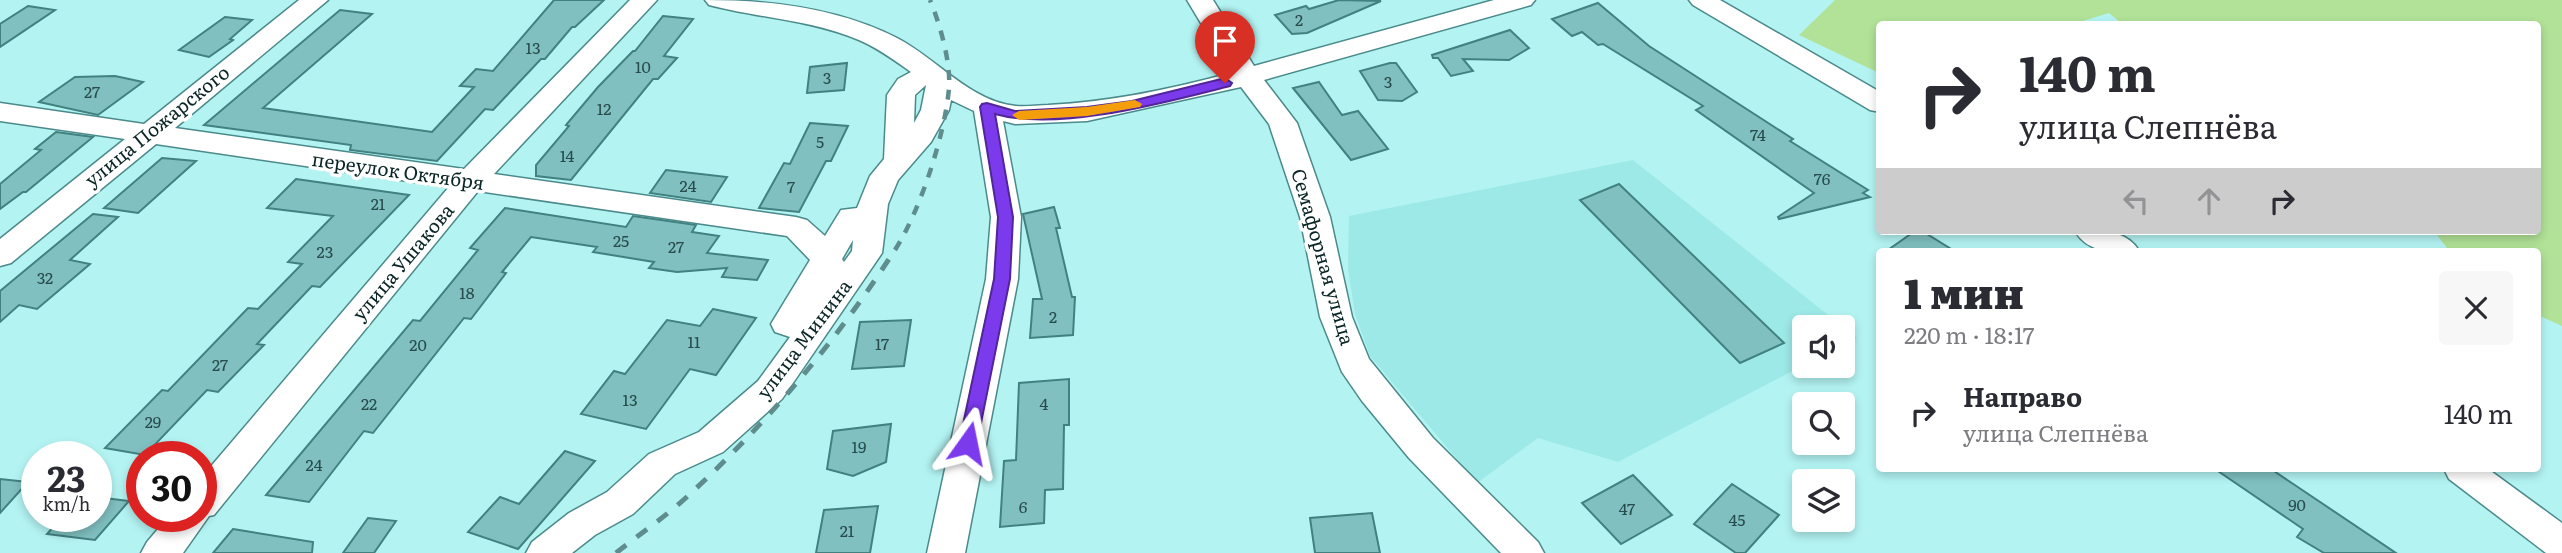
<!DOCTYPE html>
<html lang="ru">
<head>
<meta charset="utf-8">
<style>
  body { margin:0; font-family:Literata,serif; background:#f7f7f7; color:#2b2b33; height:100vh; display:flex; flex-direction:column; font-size:26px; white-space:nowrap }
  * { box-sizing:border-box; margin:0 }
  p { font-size:23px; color:#7c7c81 }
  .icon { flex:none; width:38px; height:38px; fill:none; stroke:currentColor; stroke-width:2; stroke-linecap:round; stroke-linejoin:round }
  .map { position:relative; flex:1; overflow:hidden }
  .side { position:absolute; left:1876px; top:248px; width:665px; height:224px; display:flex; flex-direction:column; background:#fff; border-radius:7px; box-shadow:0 4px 10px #0003 }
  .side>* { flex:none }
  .guide { position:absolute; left:1876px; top:21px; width:665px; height:214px; border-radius:7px; box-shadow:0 4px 10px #0003; background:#fff; color:#2b2b33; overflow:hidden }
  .tools { position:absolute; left:1792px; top:315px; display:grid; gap:14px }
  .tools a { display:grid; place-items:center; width:63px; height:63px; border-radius:7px; background:#fff; box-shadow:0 4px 10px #0003; font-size:35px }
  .speed { position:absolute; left:21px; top:441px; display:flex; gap:14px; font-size:35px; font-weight:700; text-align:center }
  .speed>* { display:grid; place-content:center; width:91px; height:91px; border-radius:50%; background:#fff; box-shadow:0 4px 10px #0003; line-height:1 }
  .speed small { font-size:18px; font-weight:400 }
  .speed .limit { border:10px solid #d22; background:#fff; color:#111 }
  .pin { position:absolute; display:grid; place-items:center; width:60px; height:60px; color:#fff; margin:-72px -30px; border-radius:50% 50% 50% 0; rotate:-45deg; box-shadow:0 0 7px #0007 }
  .pin .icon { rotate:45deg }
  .me { position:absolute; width:77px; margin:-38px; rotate:12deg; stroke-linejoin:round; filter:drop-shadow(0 0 5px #0008) }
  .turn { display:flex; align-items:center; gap:24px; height:147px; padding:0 28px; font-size:32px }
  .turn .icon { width:91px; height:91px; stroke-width:2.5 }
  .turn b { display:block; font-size:49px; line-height:60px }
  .lanes { display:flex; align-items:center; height:66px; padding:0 28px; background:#0003; justify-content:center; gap:35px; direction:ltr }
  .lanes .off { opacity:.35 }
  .round { display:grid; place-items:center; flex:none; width:74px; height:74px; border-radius:7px; background:#f7f7f7 }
  .head { display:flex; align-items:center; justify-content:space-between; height:119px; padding:0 28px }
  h1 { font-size:42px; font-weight:800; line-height:52px }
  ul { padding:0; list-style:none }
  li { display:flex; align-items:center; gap:21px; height:91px; padding:0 28px }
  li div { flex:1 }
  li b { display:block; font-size:26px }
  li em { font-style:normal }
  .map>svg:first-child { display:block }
  .built { fill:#9ce9e8 }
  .green { fill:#b1e297 }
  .building { fill:#80c0c0; stroke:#418180; stroke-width:2 }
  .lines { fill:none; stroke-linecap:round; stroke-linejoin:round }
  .minor-casing { stroke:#4b8a8a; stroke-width:3 }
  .minor { fill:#fff; fill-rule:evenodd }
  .rail-far1 { stroke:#5f8d8d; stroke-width:4.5; stroke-dasharray:10 10; stroke-linecap:butt }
  .rail { stroke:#5f8d8d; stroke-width:5; stroke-dasharray:13 13; stroke-linecap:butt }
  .route { fill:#7c3aed; stroke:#51269a; stroke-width:2 }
  .slow { fill:#f59e0b }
  .labels { text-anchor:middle; stroke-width:7; stroke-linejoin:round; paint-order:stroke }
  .number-label { font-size:16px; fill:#284c4c }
  .street-label { font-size:19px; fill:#0a2525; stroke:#fff }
</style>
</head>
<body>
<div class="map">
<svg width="2562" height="553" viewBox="0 0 2562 553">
  <rect width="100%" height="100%" fill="#b3f4f3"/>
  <path class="built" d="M1633,160L1857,338L1843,345V327H1804V365L1618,462L1538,438L1477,483L1370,356L1355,314L1348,269L1349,216Z"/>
  <path class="green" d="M1835,0H2562V326L2538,315V252H2450L2434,231H2538V24H2122L2109,13L2073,24H1880L1879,73L1799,35Z"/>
  <g class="building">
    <path d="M554,0H604L575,27H572L545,59H541L493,110L485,109L437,161L350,150L351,145L204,125L340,10L372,14L263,108L432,132L474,87L460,86L476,69L493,71Z"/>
    <path d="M1339,0L1381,1L1307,33L1292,34L1275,15L1306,6L1309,9Z"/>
    <path d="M1598,3L1649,46L1793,139L1790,141L1868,190L1863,193L1870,197L1779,219L1778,217L1814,193L1696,110L1703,106L1603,44L1598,45L1582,32L1572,36L1552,19Z"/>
    <path d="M28,6L55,10L0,47V24Z"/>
    <path d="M663,16L693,19L664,56L677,58L658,79H653L571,180L536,176V165L569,126L566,125L598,87L633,51H635Z"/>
    <path d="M225,17L252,20L230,39L233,40L209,57L179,50Z"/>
    <path d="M1510,30L1529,48L1509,60L1463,59L1473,71L1451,76L1438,58H1433L1432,55Z"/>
    <path d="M847,63L844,90L807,93L810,67Z"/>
    <path d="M1390,63H1396L1417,92L1402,101L1378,100L1360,71Z"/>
    <path d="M115,76L143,82L98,115L39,102L75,77Z"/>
    <path d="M1319,82L1342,115L1358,111L1388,149L1351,160L1293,88Z"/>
    <path d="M810,123L848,126L831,161H826L799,212L759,208L784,163L790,164Z"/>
    <path d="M56,132L93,137L26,192H23L0,209V184L41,150L35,149Z"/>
    <path d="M162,158L196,161L138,213L104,208Z"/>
    <path d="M666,170L727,177L711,202L650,193Z"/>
    <path d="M296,179L409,195L320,287L312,286L257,344L264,345L218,392L207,390L145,455L105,448L162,390L168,391L248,308L258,309L302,264L288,262L333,216L267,208Z"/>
    <path d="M1619,184L1784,343L1740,363L1580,200Z"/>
    <path d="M1054,207L1060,228H1056L1072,297H1075L1073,335L1030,338L1033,299H1042L1023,214Z"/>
    <path d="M505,208L626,227L633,216L696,225L692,232L719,236L707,253L768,260L757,280L722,277L727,268L677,272L649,268L654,262L593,252L597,247L531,237L502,272L506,273L471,319L464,318L373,433L364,431L309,502L266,495L413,320L420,321L478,250L470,248Z"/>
    <path d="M93,214L118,217L70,260L90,264L37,309L19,305L0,322V291Z"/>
    <path d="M1915,231H1922L1956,252H1885Z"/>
    <path d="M713,309L756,318L716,375L690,369L646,429L581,414L614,371L625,374L667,320L700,326Z"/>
    <path d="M911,320L904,366L852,369L860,322Z"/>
    <path d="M1069,379V425H1064L1063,489L1045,490L1044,523L1000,527L1004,461L1016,460L1019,383Z"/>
    <path d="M891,424L886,462L853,476L827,469L833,431Z"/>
    <path d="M565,451L595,461L518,549L468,532L500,497L519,504Z"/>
    <path d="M2215,469H2271L2396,553H2324L2297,537L2303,529Z"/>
    <path d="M1633,475L1672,515L1621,544L1582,503Z"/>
    <path d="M0,479L28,482L0,513Z"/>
    <path d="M1732,484L1779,515L1745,553H1736L1694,524Z"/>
    <path d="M96,497L129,501L95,540L47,534L63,516H96Z"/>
    <path d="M878,506L870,553H816L824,510Z"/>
    <path d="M1372,513L1380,553H1315L1310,518Z"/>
    <path d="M368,518L396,521L374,553H343Z"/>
    <path d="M233,529L313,542L312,553H213Z"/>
  </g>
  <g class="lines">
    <g class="minor-casing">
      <g id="minor">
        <path d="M299,0H328L175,128L464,169L630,0H657L494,174L796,217L807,220L825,236L841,210L857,208L870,176L884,159L887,95L898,79L911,72C894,60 878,48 859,40C812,20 759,18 709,5L705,0C770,0 838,8 897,38C936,58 971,102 1016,106C1026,107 1038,105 1048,105C1110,102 1172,89 1231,73L1187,0H1213L1254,66L1494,0H1535L1531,5L1264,80L1297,123L1330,217L1352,317L1369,359L1433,438L1538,542L1544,553H1501L1409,458L1362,401L1342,372L1320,317L1300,217L1269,124L1241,87L1087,121L1015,124L1003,121L1021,217L1018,279L965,553H927L986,279L991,217L974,111L951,100L949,110L931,142L898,180L888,204L882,253L782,399L723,452L675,474L633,514L595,535L572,553H526L532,542L569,513L607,492L649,454L699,432L758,381L790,337L775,332L771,324L810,260L787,236L478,191L214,515L209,516L183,553H141L147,542L169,516H201V478L449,187L156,144L11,263L0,266V239L125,139L0,121V103L144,124ZM926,85L921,110L914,123L915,95ZM853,240L852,251L844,262L842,259Z"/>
        <path d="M1689,0H1720L1880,92V112L1870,110L1693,5Z"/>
        <path d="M2075,231C2099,231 2126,228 2140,252C2116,252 2089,255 2075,231Z"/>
        <path d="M2444,469H2488L2562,523V553H2546L2449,479Z"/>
      </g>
    </g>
    <use href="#minor" class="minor"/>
    <path class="rail-far1" d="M895,250C920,211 945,135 949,88C951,63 940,24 930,0"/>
    <path class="rail" d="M616,553C641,533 668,515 691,493C769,421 839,338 896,248"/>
  </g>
  <path class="route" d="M1225,78L1232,83L1230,86C1166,102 1059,132 995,114L1013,217L1010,279L977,443L975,448H962L959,443L994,279L998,217L980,107L982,104L987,103L1015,111L1087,107L1132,101Z"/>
  <path class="slow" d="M1135,100L1142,104L1140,107L1087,116L1019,120L1012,115L1019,111L1087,107Z"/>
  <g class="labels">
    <g class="number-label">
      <text x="1299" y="26">2</text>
      <text x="533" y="54">13</text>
      <text x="643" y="73">10</text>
      <text x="827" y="84">3</text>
      <text x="1388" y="88">3</text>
      <text x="92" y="98">27</text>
      <text x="604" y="115">12</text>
      <text x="1758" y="141">74</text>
      <text x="820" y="148">5</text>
      <text x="567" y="162">14</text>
      <text x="1822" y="185">76</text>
      <text x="688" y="192">24</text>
      <text x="791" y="193">7</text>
      <text x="378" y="210">21</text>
      <text x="621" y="247">25</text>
      <text x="676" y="253">27</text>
      <text x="325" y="258">23</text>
      <text x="45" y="284">32</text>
      <text x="467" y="299">18</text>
      <text x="1053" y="323">2</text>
      <text x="694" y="348">11</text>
      <text x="882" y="350">17</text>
      <text x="418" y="351">20</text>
      <text x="220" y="371">27</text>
      <text x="630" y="406">13</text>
      <text x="369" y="410">22</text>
      <text x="1044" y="410">4</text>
      <text x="153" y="428">29</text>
      <text x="859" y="453">19</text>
      <text x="314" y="471">24</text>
      <text x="2297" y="511">90</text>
      <text x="1023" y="513">6</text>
      <text x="1627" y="515">47</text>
      <text x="1737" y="526">45</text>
      <text x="847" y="537">21</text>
    </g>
    <g class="street-label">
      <text transform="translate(157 126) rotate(-39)" y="7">улица Пожарского</text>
      <text transform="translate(398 171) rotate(8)" y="7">переулок Октября</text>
      <text transform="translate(1323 257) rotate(74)" y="7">Семафорная улица</text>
      <text transform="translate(403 262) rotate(-50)" y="7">улица Ушакова</text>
      <text transform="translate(804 339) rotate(-53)" y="7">улица Минина</text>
    </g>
  </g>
</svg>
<div class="tools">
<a><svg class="icon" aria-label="sound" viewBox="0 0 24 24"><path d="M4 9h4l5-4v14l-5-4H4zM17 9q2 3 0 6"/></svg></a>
<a><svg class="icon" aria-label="search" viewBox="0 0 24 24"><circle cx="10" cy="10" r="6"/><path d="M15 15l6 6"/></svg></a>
<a><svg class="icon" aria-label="layers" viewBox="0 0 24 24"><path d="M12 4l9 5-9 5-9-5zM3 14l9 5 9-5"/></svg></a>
</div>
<div class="speed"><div>23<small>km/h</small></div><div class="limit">30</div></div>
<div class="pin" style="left:1225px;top:83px;background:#d93025"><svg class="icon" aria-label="arrive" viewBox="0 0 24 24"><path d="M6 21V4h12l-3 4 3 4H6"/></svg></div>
<svg class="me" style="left:968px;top:443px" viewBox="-20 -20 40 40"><path d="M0-17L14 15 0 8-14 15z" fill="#7c3aed" stroke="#fff" stroke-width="4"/></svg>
<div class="guide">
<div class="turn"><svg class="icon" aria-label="right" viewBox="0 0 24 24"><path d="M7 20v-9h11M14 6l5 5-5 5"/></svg><div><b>140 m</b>улица Слепнёва</div></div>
<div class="lanes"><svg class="icon off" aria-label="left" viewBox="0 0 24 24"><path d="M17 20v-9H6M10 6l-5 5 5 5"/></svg><svg class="icon off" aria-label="ahead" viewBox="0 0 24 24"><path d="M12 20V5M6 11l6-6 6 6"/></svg><svg class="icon" aria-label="right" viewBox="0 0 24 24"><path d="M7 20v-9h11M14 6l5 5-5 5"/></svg></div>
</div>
<section class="side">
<div class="head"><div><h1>1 мин</h1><p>220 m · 18:17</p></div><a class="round"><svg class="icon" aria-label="close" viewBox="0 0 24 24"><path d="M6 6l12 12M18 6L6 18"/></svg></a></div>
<ul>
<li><svg class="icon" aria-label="right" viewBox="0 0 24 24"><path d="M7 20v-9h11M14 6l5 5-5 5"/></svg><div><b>Направо</b><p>улица Слепнёва</p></div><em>140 m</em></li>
</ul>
</section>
</div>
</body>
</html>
